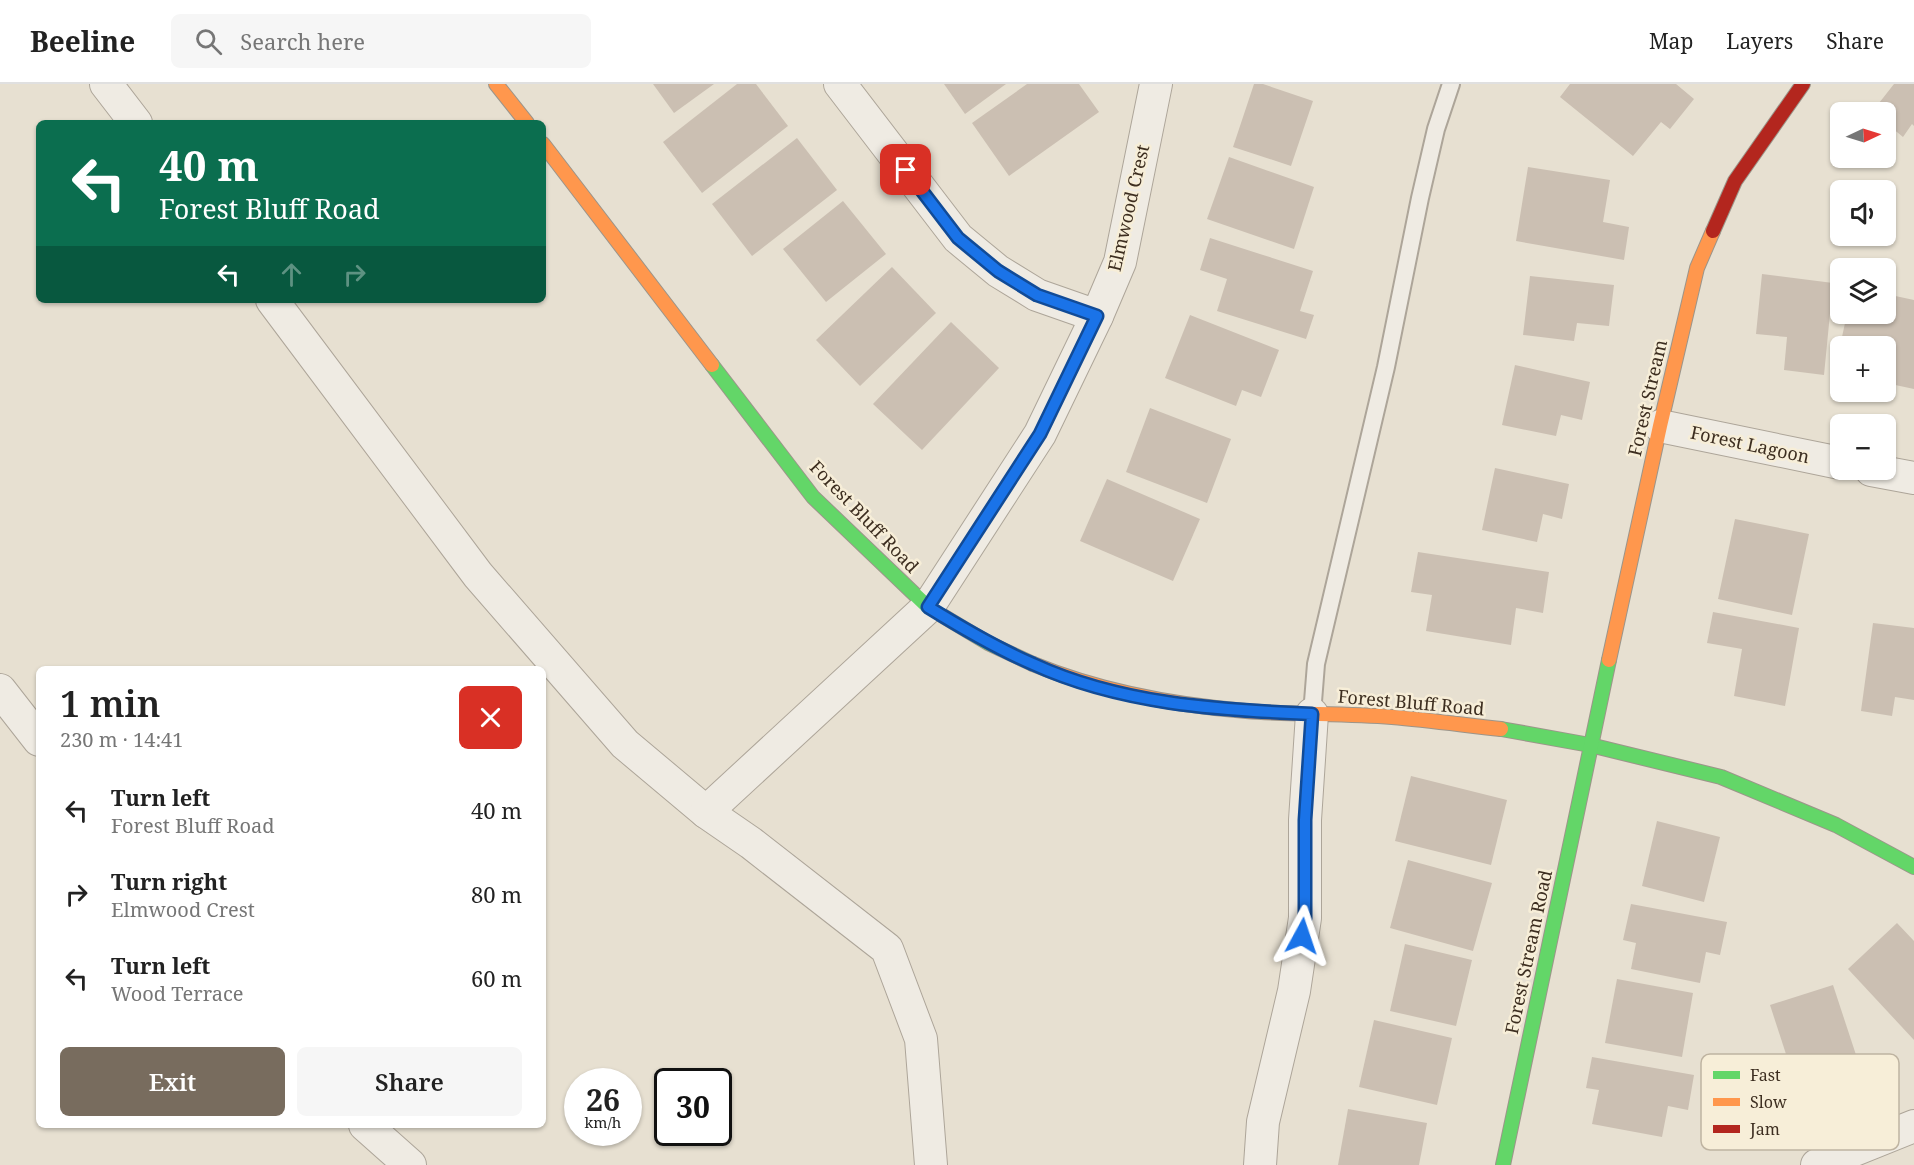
<!DOCTYPE html>
<html lang="en">
<head>
<meta charset="utf-8">
<style>
  body { margin:0; font-family:"Noto Serif",serif; background:#f6f6f6; color:#222; height:100vh; display:flex; flex-direction:column; font-size:22px; white-space:nowrap }
  * { box-sizing:border-box; margin:0 }
  p { font-size:20px; color:#767676 }
  .icon { flex:none; width:33px; height:33px; fill:none; stroke:currentColor; stroke-width:2; stroke-linecap:round; stroke-linejoin:round }
  .map { position:relative; flex:1; overflow:hidden }
  .panel { position:absolute; left:36px; top:582px; width:510px; height:462px; display:flex; flex-direction:column; background:#fff; border-radius:9px; box-shadow:0 2px 4px #0004 }
  .panel>* { flex:none }
  .top-card { position:absolute; left:36px; top:36px; width:510px; height:183px; border-radius:9px; box-shadow:0 2px 4px #0004; background:#0b6e4f; color:#fff; overflow:hidden }
  .needle { width:39px; rotate:86deg }
  .tools { position:absolute; left:1830px; top:18px; display:grid; gap:12px }
  .tools a { display:grid; place-items:center; width:66px; height:66px; border-radius:9px; background:#fff; box-shadow:0 2px 4px #0004; font-size:30px }
  .speed { position:absolute; left:564px; top:984px; display:flex; gap:12px; font-size:30px; font-weight:700; text-align:center }
  .speed>* { display:grid; place-content:center; width:78px; height:78px; border-radius:50%; background:#fff; box-shadow:0 2px 4px #0004; line-height:1 }
  .speed small { font-size:15px; font-weight:400 }
  .speed .limit { border:3px solid #111; border-radius:9px; background:#fff; color:#111 }
  .pin { position:absolute; display:grid; place-items:center; width:51px; height:51px; color:#fff; margin:-26px; border-radius:12px; box-shadow:0 3px 9px #0006 }
  .me { position:absolute; width:66px; margin:-33px; rotate:5deg; stroke-linejoin:round; filter:drop-shadow(0 0 4px #0008) }
  .turn { display:flex; align-items:center; gap:21px; height:126px; padding:0 24px; font-size:27px }
  .turn .icon { width:78px; height:78px; stroke-width:2.5 }
  .turn b { display:block; font-size:42px; line-height:51px }
  .lanes { display:flex; align-items:center; height:57px; padding:0 24px; background:#0003; justify-content:center; gap:30px; direction:ltr }
  .lanes .off { opacity:.35 }
  .round { display:grid; place-items:center; flex:none; width:63px; height:63px; border-radius:9px; background:#f6f6f6 }
  .headline { display:flex; align-items:center; justify-content:space-between; height:102px; padding:0 24px }
  h1 { font-size:36px; font-weight:600; line-height:45px }
  .button { display:flex; gap:12px; margin-top:auto; padding:12px 24px }
  .button a { flex:1; height:69px; border-radius:9px; background:#786c5e; color:#fff; font-size:24px; font-weight:600; line-height:69px; text-align:center }
  .button a+a { background:#f6f6f6; color:#222 }
  ul { padding:0; list-style:none }
  li { display:flex; align-items:center; gap:18px; height:84px; padding:0 24px }
  li div { flex:1 }
  li b { display:block; font-size:22px }
  li em { font-style:normal }
  header { display:flex; align-items:center; gap:36px; box-sizing:border-box; height:84px; padding:0 30px; background:#fff; border-bottom:2px solid #e0e0e0 }
  header strong { font-size:28px }
  nav { display:flex; gap:33px; margin-inline-start:auto; font-size:21px }
  .search { width:420px; height:54px; background:#f6f6f6; display:flex; align-items:center; gap:15px; box-sizing:border-box; padding:0 21px; border-radius:9px; color:#767676; font-size:22px }
  .map>svg:first-child { display:block }
  .building { fill:#cbbfb2 }
  .lines { fill:none; stroke-linecap:round; stroke-linejoin:round }
  .lane-casing { stroke:#ada599; stroke-width:20 }
  .street-casing { stroke:#ada599; stroke-width:34 }
  .fast-casing { stroke:#9c958a; stroke-width:16 }
  .slow-casing { stroke:#9c958a; stroke-width:16 }
  .jam-casing { stroke:#9c958a; stroke-width:16 }
  .lane { stroke:#efebe3; stroke-width:16 }
  .street { stroke:#efebe3; stroke-width:32 }
  .fast { stroke:#63d668; stroke-width:14 }
  .slow { stroke:#ff974d; stroke-width:14 }
  .jam { stroke:#b3261e; stroke-width:14 }
  .route-casing { stroke:#114b97; stroke-width:15 }
  .route { stroke:#1a73e8; stroke-width:10 }
  .labels { text-anchor:middle; stroke-width:5; stroke-linejoin:round; paint-order:stroke }
  .street-label { font-size:18px; fill:#3d2e20; stroke:#f7eed8 }
  .key { fill:#f7eed8; stroke:#bfb4a1; stroke-width:1.5 }
  .key-label { font-size:16px; fill:#3d2e20 }
</style>
</head>
<body>
<header>
<strong>Beeline</strong>
<div class="search"><svg class="icon" aria-label="search" viewBox="0 0 24 24"><circle cx="10" cy="10" r="6"/><path d="M15 15l6 6"/></svg>Search here</div>
<nav><a>Map</a><a>Layers</a><a>Share</a></nav>
</header>
<div class="map">
<svg width="1914" height="1081" viewBox="0 0 1914 1081">
  <rect width="100%" height="100%" fill="#e7e0d1"/>
  <g class="building">
    <path d="M653,0H714L674,29Z"/>
    <path d="M737,0H756L788,42L702,109L663,58Z"/>
    <path d="M944,0H1006L965,30Z"/>
    <path d="M1027,0H1079L1099,28L1009,92L972,39Z"/>
    <path d="M1254,0H1263L1313,17L1291,82L1233,63Z"/>
    <path d="M1570,0H1676L1694,15L1670,45L1661,38L1633,72L1560,13Z"/>
    <path d="M1894,0H1914V42L1912,40L1903,53L1886,39V28H1872Z"/>
    <path d="M797,54L837,106L752,172L712,120Z"/>
    <path d="M1229,73L1314,103L1294,165L1207,135Z"/>
    <path d="M1528,83L1610,96L1603,138L1629,143L1624,176L1516,157Z"/>
    <path d="M843,117L886,170L826,218L783,165Z"/>
    <path d="M1210,154L1313,187L1300,227L1314,231L1306,255L1217,227L1227,195L1200,186Z"/>
    <path d="M892,183L936,229L860,302L816,256Z"/>
    <path d="M1762,190L1833,199L1824,291L1784,286L1787,253L1756,250Z"/>
    <path d="M1530,192L1614,201L1609,242L1577,239L1574,257L1523,251Z"/>
    <path d="M1886,210L1914,216V305L1886,299V262H1840L1847,230H1886Z"/>
    <path d="M1190,231L1279,266L1261,313L1242,306L1236,322L1165,294Z"/>
    <path d="M951,238L999,284L922,366L873,320Z"/>
    <path d="M1515,281L1590,298L1582,336L1561,331L1556,352L1502,341Z"/>
    <path d="M1150,324L1231,355L1207,419L1126,388Z"/>
    <path d="M1495,384L1569,400L1562,435L1543,430L1537,458L1482,446Z"/>
    <path d="M1107,395L1200,435L1173,497L1080,457Z"/>
    <path d="M1735,435L1809,450L1792,531L1718,515Z"/>
    <path d="M1418,468L1549,488L1543,529L1516,524L1511,561L1426,547L1432,511L1411,508Z"/>
    <path d="M1713,528L1799,544L1785,622L1734,612L1742,565L1707,559Z"/>
    <path d="M1873,539L1914,544V616L1895,613L1892,632L1861,627Z"/>
    <path d="M1411,692L1507,716L1491,781L1395,757Z"/>
    <path d="M1657,737L1720,753L1704,818L1642,802Z"/>
    <path d="M1408,776L1492,799L1473,867L1390,844Z"/>
    <path d="M1631,820L1727,838L1720,871L1706,868L1700,899L1631,885L1636,859L1623,856Z"/>
    <path d="M1897,839L1914,857V956L1848,885Z"/>
    <path d="M1405,860L1472,876L1456,942L1390,927Z"/>
    <path d="M1617,895L1693,909L1682,973L1605,959Z"/>
    <path d="M1833,901L1860,983L1797,1004L1770,921Z"/>
    <path d="M1374,936L1452,954L1437,1021L1359,1003Z"/>
    <path d="M1592,973L1694,991L1688,1026L1668,1022L1662,1053L1592,1040L1599,1006L1586,1004Z"/>
    <path d="M1348,1025L1427,1039L1419,1081H1338Z"/>
  </g>
  <g class="lines">
    <g class="lane-casing">
      <path id="lane" d="M1312,630L1316,580L1386,283L1420,114L1436,45L1451,0"/>
    </g>
    <g class="street-casing">
      <g id="street">
        <path d="M106,0L136,39"/>
        <path d="M840,0L958,154L998,187L1037,211L1097,232"/>
        <path d="M272,216L478,491L625,660L706,728L751,759L887,865L921,955L931,1081"/>
        <path d="M1660,342L1840,379"/>
        <path d="M1871,386L1914,394"/>
        <path d="M0,606L39,656"/>
        <path d="M706,728L928,523L1040,350L1097,232L1120,178L1156,0"/>
        <path d="M365,1041L410,1081"/>
        <path d="M1260,1081L1263,1038L1294,907L1305,834V736L1312,630"/>
        <path d="M1817,1081L1914,1042"/>
      </g>
    </g>
    <g class="fast-casing">
      <g id="fast">
        <path d="M712,281L813,413L928,523L988,559L1033,580"/>
        <path d="M1501,645L1590,661L1721,693L1836,741L1914,783"/>
        <path d="M1503,1081L1609,576"/>
      </g>
    </g>
    <g class="slow-casing">
      <g id="slow">
        <path d="M496,0L527,39"/>
        <path d="M543,60L712,281"/>
        <path d="M1609,576L1660,342L1697,184L1713,147"/>
        <path d="M1033,580C1101,608 1173,621 1246,627C1294,631 1343,629 1392,633C1428,636 1464,641 1501,645"/>
      </g>
    </g>
    <g class="jam-casing">
      <path id="jam" d="M1713,147L1735,97L1803,0"/>
    </g>
    <use href="#lane" class="lane"/>
    <use href="#street" class="street"/>
    <use href="#fast" class="fast"/>
    <use href="#slow" class="slow"/>
    <use href="#jam" class="jam"/>
  </g>
  <g class="lines">
    <g class="route-casing">
      <path id="route" d="M906,86L958,154L998,187L1037,211L1097,232L1040,350L928,523C962,544 996,564 1033,580C1120,620 1217,626 1312,630L1305,736V834L1302,852"/>
    </g>
    <use href="#route" class="route"/>
  </g>
  <g class="labels">
    <g class="street-label">
      <text transform="translate(1129 124) rotate(-77)" y="6">Elmwood Crest</text>
      <text transform="translate(1648 314) rotate(-77)" y="6">Forest Stream</text>
      <text transform="translate(1750 361) rotate(12)" y="6">Forest Lagoon</text>
      <text transform="translate(864 433) rotate(46)" y="6">Forest Bluff Road</text>
      <text transform="translate(1411 619) rotate(5)" y="6">Forest Bluff Road</text>
      <text transform="translate(1529 868) rotate(-78)" y="6">Forest Stream Road</text>
    </g>
  </g>
  <rect x="1701" y="970" width="198" height="96" rx="9" class="key"/>
  <rect x="1713" y="987" width="27" height="8" fill="#63d668"/>
  <rect x="1713" y="1014" width="27" height="8" fill="#ff974d"/>
  <rect x="1713" y="1041" width="27" height="8" fill="#b3261e"/>
  <g class="key-label">
    <text x="1750" y="997">Fast</text>
    <text x="1750" y="1024">Slow</text>
    <text x="1750" y="1051">Jam</text>
  </g>
</svg>
<div class="tools">
<a><svg class="needle" viewBox="-14 -14 28 28"><path d="M0-13l5 13h-10z" fill="#e53935"/><path d="M0 13l5-13h-10z" fill="#767676"/></svg></a>
<a><svg class="icon" aria-label="sound" viewBox="0 0 24 24"><path d="M4 9h4l5-4v14l-5-4H4zM17 9q2 3 0 6"/></svg></a>
<a><svg class="icon" aria-label="layers" viewBox="0 0 24 24"><path d="M12 4l9 5-9 5-9-5zM3 14l9 5 9-5"/></svg></a>
<a>+</a>
<a>−</a>
</div>
<div class="speed"><div>26<small>km/h</small></div><div class="limit">30</div></div>
<div class="pin" style="left:906px;top:86px;background:#d93025"><svg class="icon" aria-label="arrive" viewBox="0 0 24 24"><path d="M6 21V4h12l-3 4 3 4H6"/></svg></div>
<svg class="me" style="left:1302px;top:852px" viewBox="-20 -20 40 40"><path d="M0-17L14 15 0 8-14 15z" fill="#1a73e8" stroke="#fff" stroke-width="4"/></svg>
<div class="top-card">
<div class="turn"><svg class="icon" aria-label="left" viewBox="0 0 24 24"><path d="M17 20v-9H6M10 6l-5 5 5 5"/></svg><div><b>40 m</b>Forest Bluff Road</div></div>
<div class="lanes"><svg class="icon" aria-label="left" viewBox="0 0 24 24"><path d="M17 20v-9H6M10 6l-5 5 5 5"/></svg><svg class="icon off" aria-label="ahead" viewBox="0 0 24 24"><path d="M12 20V5M6 11l6-6 6 6"/></svg><svg class="icon off" aria-label="right" viewBox="0 0 24 24"><path d="M7 20v-9h11M14 6l5 5-5 5"/></svg></div>
</div>
<section class="panel">
<div class="headline"><div><h1>1 min</h1><p>230 m · 14:41</p></div><a class="round" style="background:#d93025;color:#fff"><svg class="icon" aria-label="close" viewBox="0 0 24 24"><path d="M6 6l12 12M18 6L6 18"/></svg></a></div>
<ul>
<li><svg class="icon" aria-label="left" viewBox="0 0 24 24"><path d="M17 20v-9H6M10 6l-5 5 5 5"/></svg><div><b>Turn left</b><p>Forest Bluff Road</p></div><em>40 m</em></li>
<li><svg class="icon" aria-label="right" viewBox="0 0 24 24"><path d="M7 20v-9h11M14 6l5 5-5 5"/></svg><div><b>Turn right</b><p>Elmwood Crest</p></div><em>80 m</em></li>
<li><svg class="icon" aria-label="left" viewBox="0 0 24 24"><path d="M17 20v-9H6M10 6l-5 5 5 5"/></svg><div><b>Turn left</b><p>Wood Terrace</p></div><em>60 m</em></li>
</ul>
<div class="button"><a>Exit</a><a>Share</a></div>
</section>
</div>
</body>
</html>
